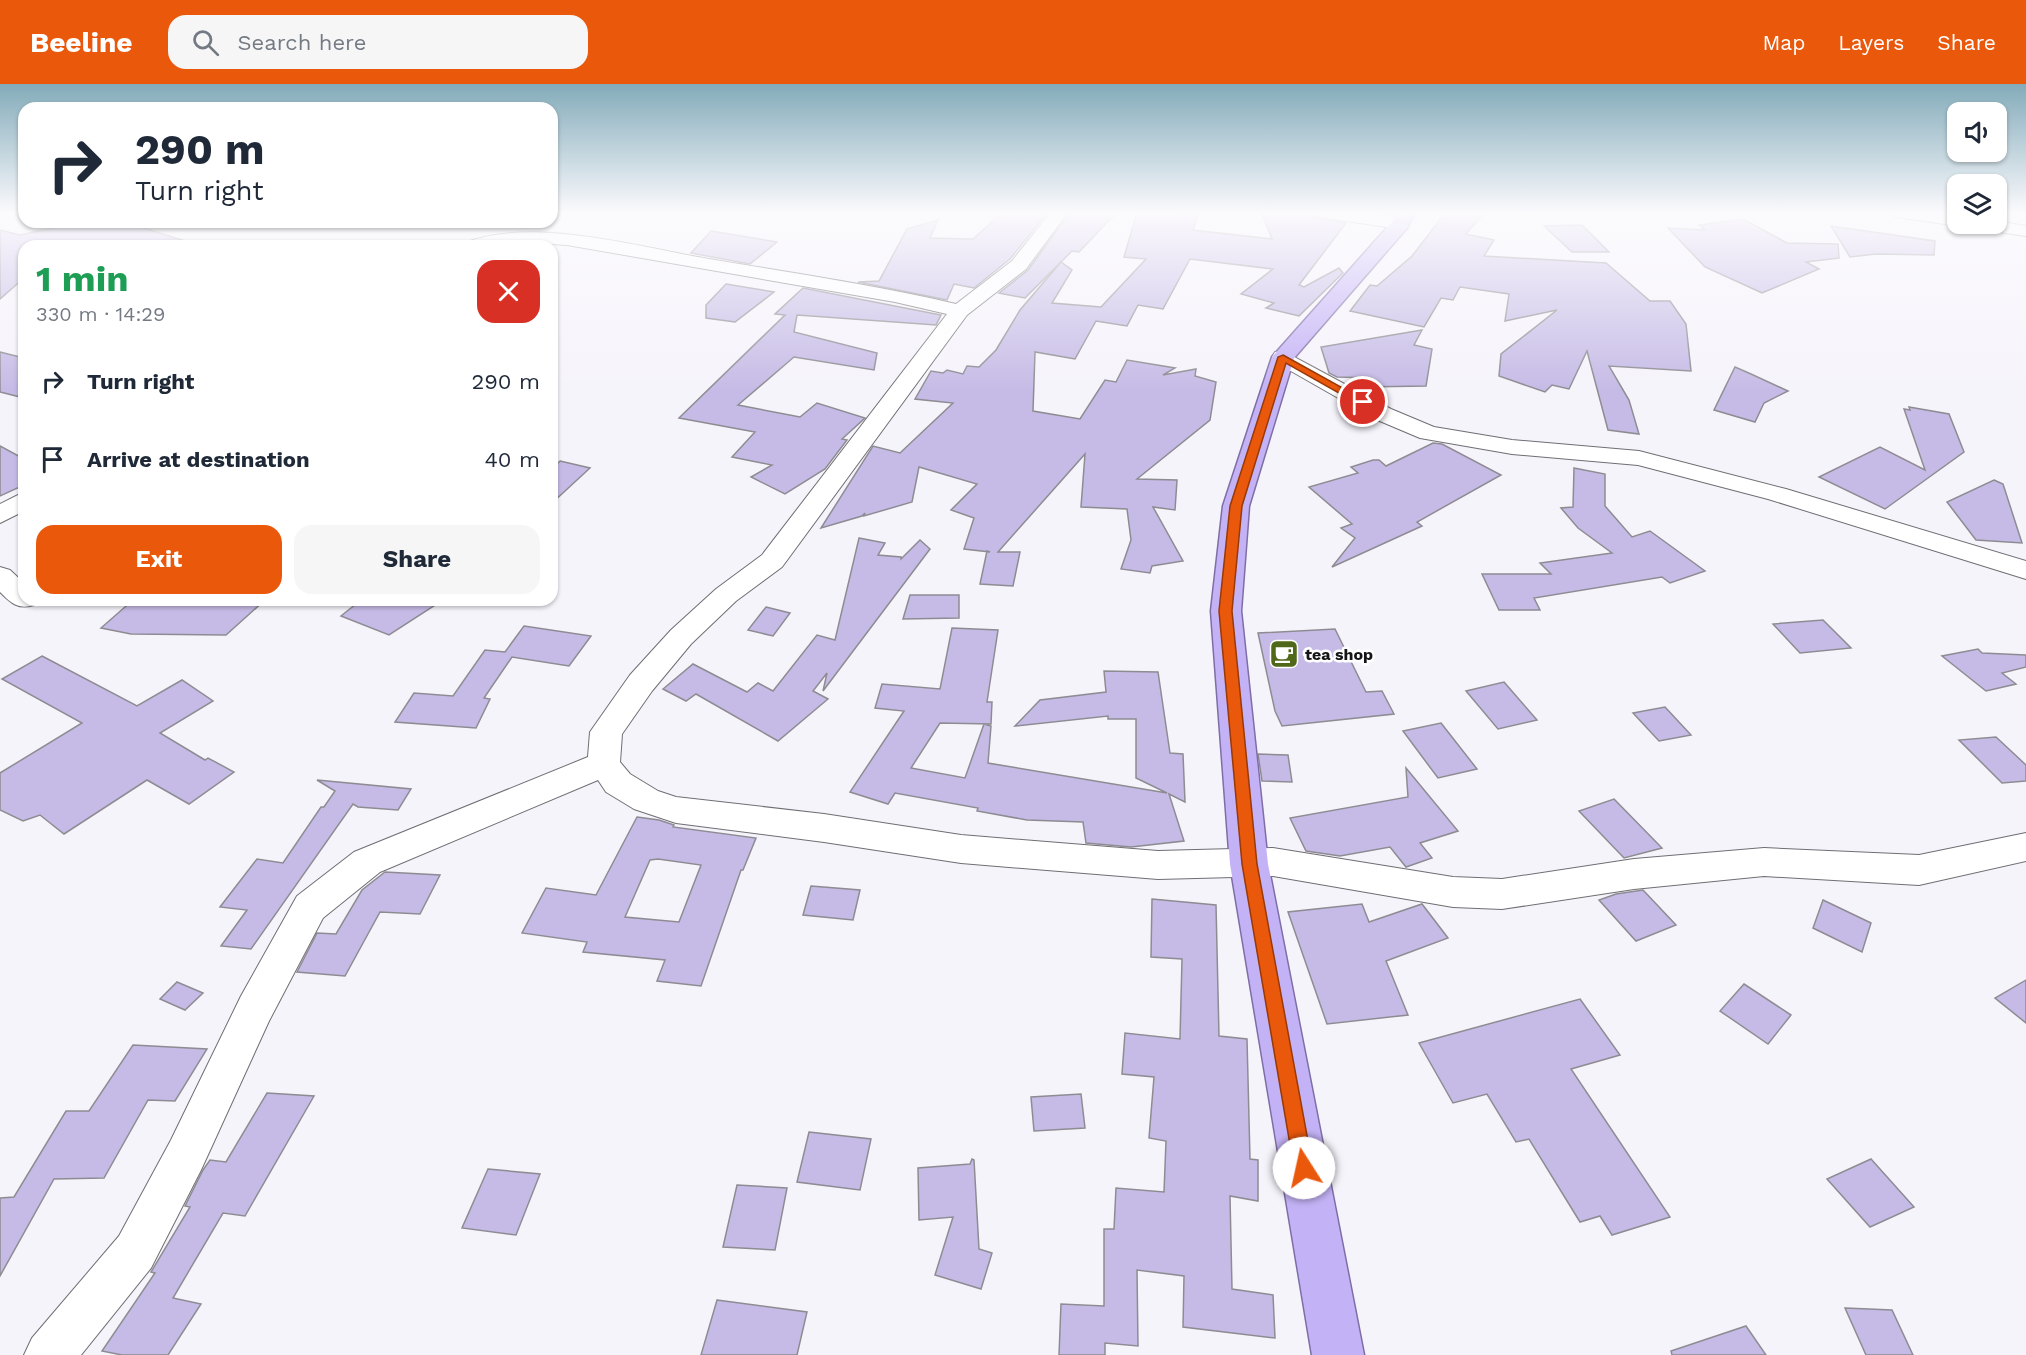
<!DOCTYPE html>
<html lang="en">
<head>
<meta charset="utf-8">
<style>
  body { margin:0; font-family:"Work Sans",sans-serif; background:#f6f6f7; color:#1f2937; height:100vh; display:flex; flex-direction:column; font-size:22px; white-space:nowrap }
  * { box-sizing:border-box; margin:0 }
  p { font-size:20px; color:#747a83 }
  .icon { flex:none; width:33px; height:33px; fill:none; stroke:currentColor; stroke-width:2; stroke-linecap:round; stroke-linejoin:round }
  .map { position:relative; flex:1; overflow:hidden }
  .drawer { position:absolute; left:18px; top:156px; width:540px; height:366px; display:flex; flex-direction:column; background:#fff; border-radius:18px; box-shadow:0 2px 4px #0004 }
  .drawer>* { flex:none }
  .banner { position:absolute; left:18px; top:18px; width:540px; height:126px; border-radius:18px; box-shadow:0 2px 4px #0004; background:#fff; color:#1f2937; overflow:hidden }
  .tools { position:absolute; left:1947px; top:18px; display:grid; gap:12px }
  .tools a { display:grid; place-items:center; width:60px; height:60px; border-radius:12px; background:#fff; box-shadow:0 2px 4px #0004; font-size:30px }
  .pin { position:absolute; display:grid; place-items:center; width:51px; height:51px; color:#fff; margin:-26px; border:3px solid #fff; border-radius:50%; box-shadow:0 2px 6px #0007 }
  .me { position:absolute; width:66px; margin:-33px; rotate:350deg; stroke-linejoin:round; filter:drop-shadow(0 0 4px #0008) }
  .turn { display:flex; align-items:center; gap:21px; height:126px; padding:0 18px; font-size:27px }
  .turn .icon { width:78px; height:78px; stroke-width:2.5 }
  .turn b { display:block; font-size:42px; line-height:51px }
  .round { display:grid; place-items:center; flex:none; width:63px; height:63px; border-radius:18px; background:#f6f6f7 }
  .headline { display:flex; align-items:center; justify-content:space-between; height:102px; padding:0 18px }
  h1 { font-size:36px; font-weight:700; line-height:45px; color:#1e9e55 }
  .cta { display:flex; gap:12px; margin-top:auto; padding:12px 18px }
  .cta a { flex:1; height:69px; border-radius:18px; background:#ea580c; color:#fff; font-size:24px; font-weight:700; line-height:69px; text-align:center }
  .cta a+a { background:#f6f6f7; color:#1f2937 }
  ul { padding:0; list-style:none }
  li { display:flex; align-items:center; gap:18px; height:78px; padding:0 18px }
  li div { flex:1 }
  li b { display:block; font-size:22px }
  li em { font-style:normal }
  header { display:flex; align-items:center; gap:36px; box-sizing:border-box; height:84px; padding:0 30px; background:#ea580c; color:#fff }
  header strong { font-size:28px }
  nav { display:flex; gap:33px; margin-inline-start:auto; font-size:21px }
  .search { width:420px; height:54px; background:#f6f6f7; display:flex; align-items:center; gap:15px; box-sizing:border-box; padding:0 21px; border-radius:18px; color:#747a83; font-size:22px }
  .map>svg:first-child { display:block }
  .building { fill:#c6bbe6; stroke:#8e8c92; stroke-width:1.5; fill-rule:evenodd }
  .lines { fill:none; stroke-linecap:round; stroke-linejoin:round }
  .minor-casing { stroke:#6f6e73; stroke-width:2 }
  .trunk-casing { stroke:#7e6ea6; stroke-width:3 }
  .minor { fill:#fff; fill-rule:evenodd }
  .trunk { fill:#c4b2f6; fill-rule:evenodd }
  .route { fill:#ea580c; stroke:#983908; stroke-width:1.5 }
  .labels { text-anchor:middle; stroke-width:5; stroke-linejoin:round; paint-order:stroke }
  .poi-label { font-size:16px; font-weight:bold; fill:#151416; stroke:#fff; text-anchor:start }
</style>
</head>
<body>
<header>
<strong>Beeline</strong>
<div class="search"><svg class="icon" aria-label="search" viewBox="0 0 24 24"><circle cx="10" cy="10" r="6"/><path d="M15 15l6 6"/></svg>Search here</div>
<nav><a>Map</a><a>Layers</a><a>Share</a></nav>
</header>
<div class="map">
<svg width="2026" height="1271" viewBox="0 0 2026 1271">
  <rect width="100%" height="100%" fill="#f6f4fb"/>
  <g class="building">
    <path d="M1003,128H1048L1010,175L974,204L954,200L947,216L858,198L879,197L907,145L938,136L930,154L973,155Z"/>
    <path d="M1070,128H1117L1079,168L1072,167L1025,214L999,209L1028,186Z"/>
    <path d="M1137,128L1198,130L1193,146L1272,155L1261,128H1310L1320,135L1346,139L1299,201L1304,203L1339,184L1343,189L1299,232L1266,224L1274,219L1241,210L1273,185L1190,175L1163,225L1138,221L1127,242L1096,237L1075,275L1035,268L1033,327L1080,335L1105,296L1116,298L1127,276L1175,284L1163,291L1196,285L1195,292L1216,298L1210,336L1137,395L1177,396L1175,426L1153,423L1183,477L1152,482L1150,489L1121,485L1131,456L1127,425L1081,423L1085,370L998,468H1020L1013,502L980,500L987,467L990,468L964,465L974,434L951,426L977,400L919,383L912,418L864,432L865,429L862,432L821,444L873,362L900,369L953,319L915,315L931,287L943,289L947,286L963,290L967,282L979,283L996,266L1020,226L1061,178L1072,186L1052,219L1101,223L1146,175L1124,173Z"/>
    <path d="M1446,128H1485L1466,150L1494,156L1484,172L1606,179L1650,217H1670L1686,240L1691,287L1609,282L1629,316L1639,350L1608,346L1587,267L1569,305L1552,301L1545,308L1499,292L1501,270L1557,226L1505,237L1509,210L1460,203L1453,216L1441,214L1424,243L1350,227L1370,201L1377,202L1412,172Z"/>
    <path d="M1743,135L1787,159L1838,160L1839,174L1806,178L1819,185L1762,209L1705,183L1668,144L1705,146L1699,141Z"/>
    <path d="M65,138H125L185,157L184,162H24V194L0,215V146L20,151L62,142Z"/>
    <path d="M1582,141L1609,168H1572L1544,142Z"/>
    <path d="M1831,142L1935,157L1934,171L1876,170L1850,173Z"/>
    <path d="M711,147L777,158L750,180L691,169Z"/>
    <path d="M726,200L774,208L735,238L706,234V221Z"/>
    <path d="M803,204L941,231L936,241L797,231L794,248L877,269L874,286L794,273L738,321L800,333L817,319L865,334L842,355L847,356L825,385L785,410L751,393L772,381L732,373L755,348L679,334L785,231L775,230Z"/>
    <path d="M1422,246L1414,261L1432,265L1426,302L1363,303L1371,294L1337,293L1329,289L1321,263Z"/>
    <path d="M0,268L24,274V314L0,308Z"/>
    <path d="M1735,283L1751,290L1788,307L1764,319L1755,338L1714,326Z"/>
    <path d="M1909,323L1949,330L1964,368L1885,425L1819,393L1880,363L1925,386L1904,325L1910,326Z"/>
    <path d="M1433,359L1442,360L1501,391L1417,438L1422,442L1332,483L1355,454L1341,444L1352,440L1309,403L1358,389L1351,383L1373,376H1379L1386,382Z"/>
    <path d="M0,362L24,375V401L0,412Z"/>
    <path d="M560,377L590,384L552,419V385Z"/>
    <path d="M1574,384L1605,390V422L1632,453L1650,447L1705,487L1670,499L1662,493L1534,514L1540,526H1499L1482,490H1551L1540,479L1612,469L1578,444L1561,424L1573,423Z"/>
    <path d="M1994,396L2003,400L2022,459L1976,456L1947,418Z"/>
    <path d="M859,454L885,459L878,471L901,473V475L920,456L930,465L823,607L827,589L813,607L828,615L778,657L696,610L686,617L663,605L693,580L747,608L758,599L773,607L817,551L835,556Z"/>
    <path d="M910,511H959V534L903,535Z"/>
    <path d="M133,516H265L226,551L131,550L101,544Z"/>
    <path d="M361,516H443L389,551L341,532Z"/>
    <path d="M766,523L790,529L773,552L748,546Z"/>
    <path d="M1823,536L1851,564L1800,569L1773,540Z"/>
    <path d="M524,542L591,552L569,582L512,573L484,614L490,615L476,644L395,638L414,609L453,612L485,566L505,568Z"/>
    <path d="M952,544L998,546L987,618H992L991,640L940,639L911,684L965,694L984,640L991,642L988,679L1167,709L1136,694V635H1108V632L1015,642L1040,616L1106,608L1104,587L1158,588L1170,669L1183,670L1185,718L1169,710L1184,757L1131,763L1086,759L1083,738L1027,736L977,727L978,724L895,709L888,720L850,708L904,627L875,624L882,600L940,605Z"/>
    <path d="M1335,545L1366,608L1382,607L1394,630L1282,642L1275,627L1258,549Z"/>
    <path d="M1978,565L1982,569L2026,571V583L2002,589L2016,600L1986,607L1942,572Z"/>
    <path d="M42,572L137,622L182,596L213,617L160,649L205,676L208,674L234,688L189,720L147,696L64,750L40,731L23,737L0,726V689L82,639L2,595Z"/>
    <path d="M1504,598L1537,636L1498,645L1466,607Z"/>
    <path d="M1665,623L1691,651L1659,657L1633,629Z"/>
    <path d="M1441,639L1477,685L1438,694L1403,647Z"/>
    <path d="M1996,653L2026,681V697L2002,699L1959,656Z"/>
    <path d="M1258,670L1288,671L1292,698L1262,697Z"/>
    <path d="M1406,684L1458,747L1420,759L1432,774L1406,783L1390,763L1340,772L1306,767L1290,734L1408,713Z"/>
    <path d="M317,696L411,705L398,726L358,723L353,720L251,865L221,862L247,826L220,823L257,775L283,779L321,723H324L335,707Z"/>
    <path d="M1614,715L1662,764L1624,774L1579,727Z"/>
    <path d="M637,733L659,736L674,741L673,743L756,754L743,786H741L701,902L657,897L665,876L583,868L587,858L522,849L546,804L596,811ZM658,775L701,781L679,838L625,833L650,776Z"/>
    <path d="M385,788L440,791L420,830L380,828L345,892L297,888L317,849L336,850L362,806Z"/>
    <path d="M811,802L860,806L853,836L803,831Z"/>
    <path d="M1643,806L1676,841L1636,857L1599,816L1616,810Z"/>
    <path d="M1152,815L1216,821L1219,952L1247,955L1250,1075L1258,1076V1117L1230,1112L1232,1205L1273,1211L1275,1254L1183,1243L1184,1192L1137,1186L1138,1262L1105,1259V1271H1059L1061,1220L1104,1222V1145H1114L1116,1104L1164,1108L1166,1057L1149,1054L1154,993L1122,990L1125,949L1180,955L1182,875L1151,873Z"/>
    <path d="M1823,816L1871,839L1862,868L1813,844Z"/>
    <path d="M1362,820L1369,838L1422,820L1448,854L1386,877L1408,931L1327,940L1288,828Z"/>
    <path d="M2026,896V939L1995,914Z"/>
    <path d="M177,898L203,909L185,926L160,915Z"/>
    <path d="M1744,900L1791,931L1768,960L1720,927Z"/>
    <path d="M1580,915L1620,971L1571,985L1670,1133L1612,1151L1600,1132L1580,1138L1529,1055L1516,1058L1487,1010L1453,1019L1419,959Z"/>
    <path d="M133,961L207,965L175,1017L148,1016L104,1094L54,1095L0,1192V1114L14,1113L66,1027H89Z"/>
    <path d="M267,1009L314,1012L245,1132L223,1129L173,1214L201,1220L168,1271H122L102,1267L155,1189L151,1188L190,1123L185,1122L203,1086L210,1076L226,1078Z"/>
    <path d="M1081,1010L1085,1044L1034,1047L1031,1013Z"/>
    <path d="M809,1048L871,1055L860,1106L797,1098Z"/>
    <path d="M972,1075L974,1076L979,1165L992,1169L981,1205L935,1191L953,1133L919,1136L918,1084L970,1080Z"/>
    <path d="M1871,1075L1914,1123L1870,1143L1827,1095Z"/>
    <path d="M488,1085L540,1090L516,1151L462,1144Z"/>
    <path d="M737,1101L787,1104L775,1166L723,1163Z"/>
    <path d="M717,1216L807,1228L797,1271H701Z"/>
    <path d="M1845,1224L1892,1226L1913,1271H1866Z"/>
    <path d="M1746,1242L1766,1271H1672L1671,1267Z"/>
  </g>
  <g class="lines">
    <g class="minor-casing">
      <g id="minor">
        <path d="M1051,128H1068L1026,185L967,231L782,483L736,517L691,560L652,607L622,650L620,678L630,690L658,707L676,713L824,730L961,751L1158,767L1273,764L1453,793L1502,795L1634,775L1764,764L1919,771L2026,749V777L1919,801L1764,792L1634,805L1502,825L1453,823L1273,792L1158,795L961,779L824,758L676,739L634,725L606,708L598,696L380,788L323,834L269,937L201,1086L151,1184L81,1271H24L32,1254L119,1152L171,1056L241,912L297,812L354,768L588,673L590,648L630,591L671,546L716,505L762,471L947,230L895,218L567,161L519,158L464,162L467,158C535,133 638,163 709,175C792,189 875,201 956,220L1012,177Z"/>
        <path d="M1312,128C1330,128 1399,126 1409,140L1400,145L1320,133Z"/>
        <path d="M1888,128H1935L1958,132V140H1965L1958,142L1896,133Z"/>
        <path d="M1996,137L2026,142V152L1978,145L1969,140H1996Z"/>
        <path d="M1283,267L1391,325L1434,343L1512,356L1639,367L1786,405L2026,477V495L1768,415L1638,381L1512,370L1420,354L1375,335L1275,278L1272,273L1275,268Z"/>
        <path d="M24,408V427L0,439V420Z"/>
        <path d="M0,483L10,486L24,499V516H37L34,521C18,526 11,519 0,508Z"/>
      </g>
    </g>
    <g class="trunk-casing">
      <path id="trunk" d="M1397,128H1415L1407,144L1294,274L1249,422L1241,527L1268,780L1364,1271H1312L1230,780L1211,527L1223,422L1272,273L1392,138Z"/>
    </g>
    <use href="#minor" class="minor"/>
    <use href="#trunk" class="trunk"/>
  </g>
  <linearGradient id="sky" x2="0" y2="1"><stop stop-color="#83abba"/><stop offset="0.42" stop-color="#fbfafd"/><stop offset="1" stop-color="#fbfafd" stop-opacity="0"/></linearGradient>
  <rect width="2026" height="306" fill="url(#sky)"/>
  <path class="route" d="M1283,271L1368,318L1360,321L1286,279L1242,422L1232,527L1257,780L1313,1084L1311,1091L1304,1094L1297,1091L1294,1084L1242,780L1219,527L1230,422L1278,273Z"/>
  <defs>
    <g id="cafe-square" transform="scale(1.5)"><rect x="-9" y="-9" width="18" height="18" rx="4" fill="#4f6819" stroke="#fff"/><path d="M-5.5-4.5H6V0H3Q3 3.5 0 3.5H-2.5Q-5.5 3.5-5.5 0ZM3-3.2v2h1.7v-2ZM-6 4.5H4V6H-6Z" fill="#fff"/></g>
  </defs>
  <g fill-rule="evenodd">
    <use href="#cafe-square" x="1284" y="570"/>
  </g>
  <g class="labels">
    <g class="poi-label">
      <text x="1305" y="576">tea shop</text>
    </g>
  </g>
</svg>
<div class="tools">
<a><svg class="icon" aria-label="sound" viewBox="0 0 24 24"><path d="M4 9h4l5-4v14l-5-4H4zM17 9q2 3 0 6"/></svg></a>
<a><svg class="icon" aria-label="layers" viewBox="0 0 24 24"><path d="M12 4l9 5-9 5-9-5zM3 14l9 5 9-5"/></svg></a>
</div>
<div class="pin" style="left:1363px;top:318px;background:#d93025"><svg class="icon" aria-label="arrive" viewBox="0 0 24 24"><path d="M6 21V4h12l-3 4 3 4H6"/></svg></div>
<svg class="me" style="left:1304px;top:1084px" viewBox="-20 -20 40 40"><circle r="19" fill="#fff"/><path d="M0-13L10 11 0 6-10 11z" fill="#ea580c"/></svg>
<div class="banner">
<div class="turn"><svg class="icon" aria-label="right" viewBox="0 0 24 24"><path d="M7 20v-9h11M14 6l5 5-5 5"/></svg><div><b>290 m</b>Turn right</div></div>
</div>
<section class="drawer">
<div class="headline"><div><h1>1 min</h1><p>330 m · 14:29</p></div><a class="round" style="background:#d93025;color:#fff"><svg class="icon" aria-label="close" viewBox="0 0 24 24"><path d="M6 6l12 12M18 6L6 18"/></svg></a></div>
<ul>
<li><svg class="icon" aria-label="right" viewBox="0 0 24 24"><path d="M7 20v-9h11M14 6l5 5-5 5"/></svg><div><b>Turn right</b></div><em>290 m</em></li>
<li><svg class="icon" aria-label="arrive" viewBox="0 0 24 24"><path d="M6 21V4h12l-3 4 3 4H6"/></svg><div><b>Arrive at destination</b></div><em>40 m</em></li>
</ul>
<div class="cta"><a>Exit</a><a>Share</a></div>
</section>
</div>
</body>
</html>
